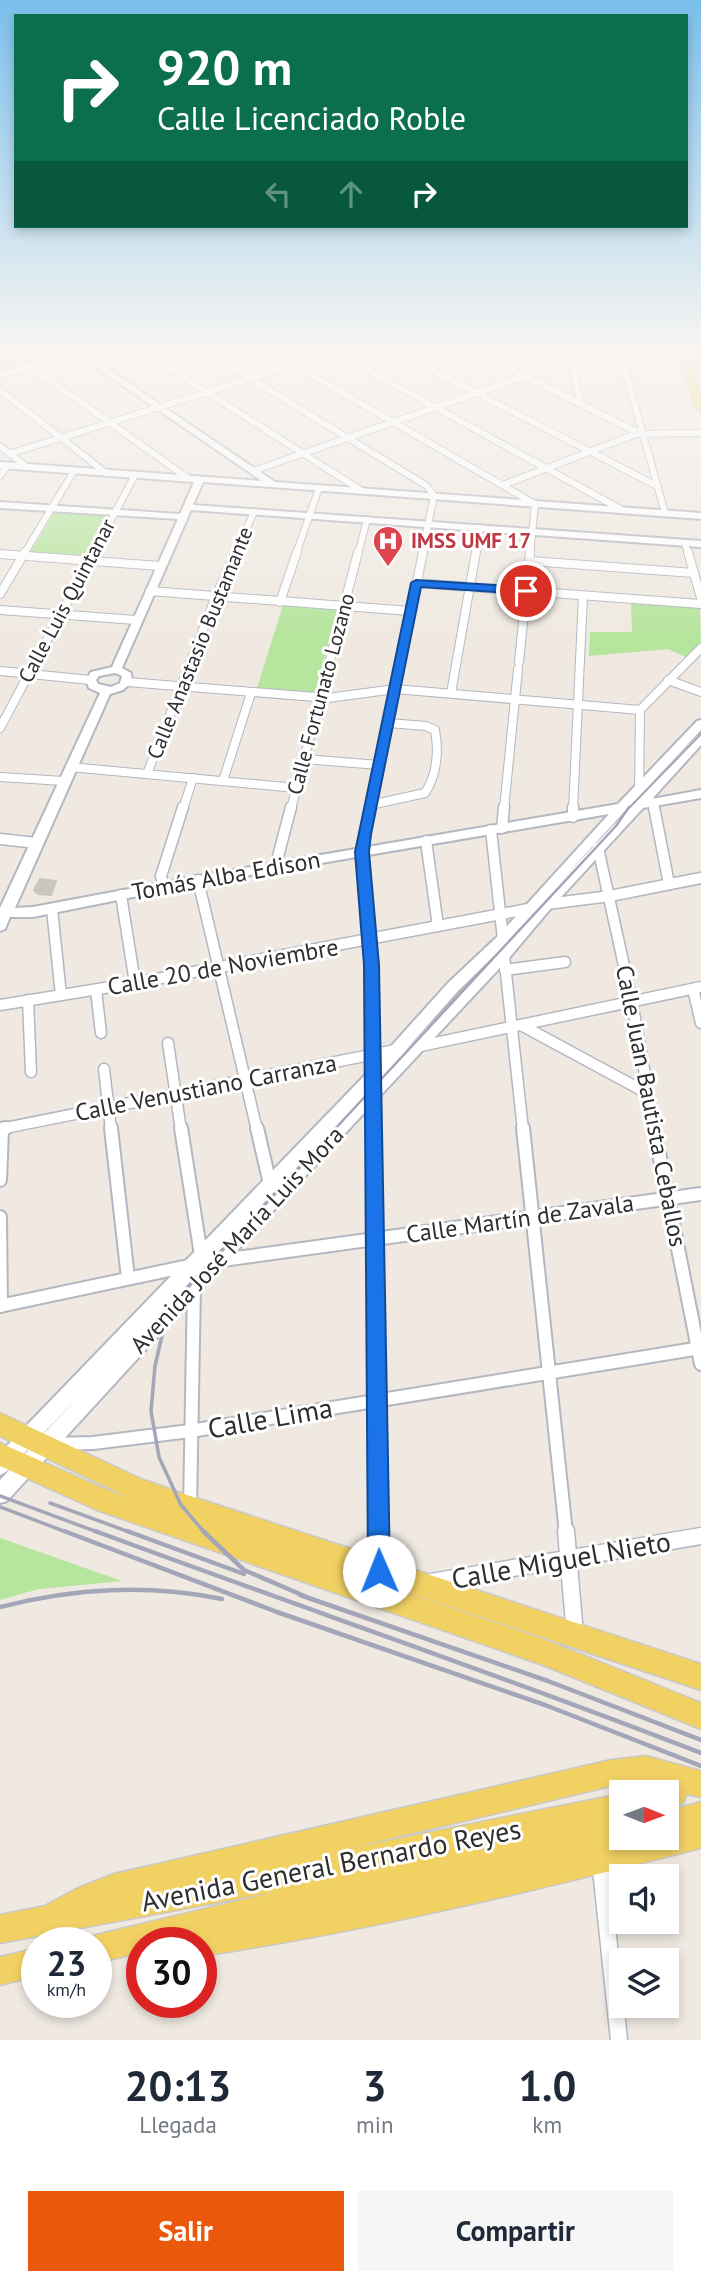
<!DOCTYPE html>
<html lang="es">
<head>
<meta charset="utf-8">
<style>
  body { margin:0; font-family:"PT Sans",sans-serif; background:#f6f6f7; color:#1f2937; height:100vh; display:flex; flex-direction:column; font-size:26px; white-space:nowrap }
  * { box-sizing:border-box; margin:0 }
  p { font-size:23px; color:#747a83 }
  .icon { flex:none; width:38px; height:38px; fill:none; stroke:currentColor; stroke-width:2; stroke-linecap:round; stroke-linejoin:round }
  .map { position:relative; height:2040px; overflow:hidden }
  .side { display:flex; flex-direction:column; background:#fff; flex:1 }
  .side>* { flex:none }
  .hud { position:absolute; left:14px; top:14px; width:674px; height:214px; border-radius:0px; box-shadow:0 4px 10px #0003; background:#0b6e4f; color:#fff; overflow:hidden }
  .needle { width:46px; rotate:91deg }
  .buttons { position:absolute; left:609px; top:1780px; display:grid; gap:14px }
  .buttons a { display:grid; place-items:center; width:70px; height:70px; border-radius:0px; background:#fff; box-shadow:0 4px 10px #0003; font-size:35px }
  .speed { position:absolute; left:21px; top:1927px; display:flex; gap:14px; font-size:35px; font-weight:700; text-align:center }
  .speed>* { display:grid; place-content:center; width:91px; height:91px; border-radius:50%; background:#fff; box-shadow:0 4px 10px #0003; line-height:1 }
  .speed small { font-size:18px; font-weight:400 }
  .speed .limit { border:10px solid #d22; background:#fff; color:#111 }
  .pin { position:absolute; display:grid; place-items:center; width:60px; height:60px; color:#fff; margin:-30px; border:4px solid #fff; border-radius:50%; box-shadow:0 2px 7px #0007 }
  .me { position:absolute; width:77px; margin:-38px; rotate:359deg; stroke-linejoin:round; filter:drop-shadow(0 0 5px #0008) }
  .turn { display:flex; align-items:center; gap:24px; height:147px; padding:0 28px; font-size:32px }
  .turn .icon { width:91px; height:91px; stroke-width:2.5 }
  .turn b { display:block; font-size:49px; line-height:60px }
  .lanes { display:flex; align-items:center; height:66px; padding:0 28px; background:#0003; justify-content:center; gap:35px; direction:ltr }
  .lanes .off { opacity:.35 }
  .eta { display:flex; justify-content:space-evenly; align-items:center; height:119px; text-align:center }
  .eta b { font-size:42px; font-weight:700; line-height:49px }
  .primary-button { display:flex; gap:14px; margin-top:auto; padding:14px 28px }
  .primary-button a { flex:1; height:80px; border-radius:0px; background:#ea580c; color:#fff; font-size:28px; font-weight:700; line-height:80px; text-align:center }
  .primary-button a+a { background:#f6f6f7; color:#1f2937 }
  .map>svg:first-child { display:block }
  .green { fill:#b6e59e }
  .building { fill:#cbc7bf; stroke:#cbc5ba; stroke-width:2 }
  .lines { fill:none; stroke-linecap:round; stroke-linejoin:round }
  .minor-far4-casing { stroke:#b4b7c1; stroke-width:8 }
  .minor-far3-casing { stroke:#b4b7c1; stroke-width:10 }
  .minor-far2-casing { stroke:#b4b7c1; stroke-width:13 }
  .minor-far1-casing { stroke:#b4b7c1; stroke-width:16 }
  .minor-casing { stroke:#b4b7c1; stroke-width:19 }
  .tertiary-casing { stroke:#b4b7c1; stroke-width:4 }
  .primary-casing { stroke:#c9c9c9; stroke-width:3 }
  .minor-far4 { stroke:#fff; stroke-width:6 }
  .minor-far3 { stroke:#fff; stroke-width:8 }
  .minor-far2 { stroke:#fff; stroke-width:10 }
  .minor-far1 { stroke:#fff; stroke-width:12 }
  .minor { stroke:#fff; stroke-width:16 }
  .tertiary { fill:#fff; fill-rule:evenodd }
  .primary { fill:#f2d163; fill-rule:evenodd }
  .rail-far3 { stroke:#a3a6b8; stroke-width:2 }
  .rail-far2 { stroke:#a3a6b8; stroke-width:2.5 }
  .rail-far1 { stroke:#a3a6b8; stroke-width:3.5 }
  .rail { stroke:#a3a6b8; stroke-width:4.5 }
  .route { fill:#1a73e8; stroke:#114b97; stroke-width:2 }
  .labels { text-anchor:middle; stroke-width:6; stroke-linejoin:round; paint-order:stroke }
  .far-health-label { font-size:21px; font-weight:bold; fill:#be3a42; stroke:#fff; text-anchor:start }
  .far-street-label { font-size:21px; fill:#2e2e2e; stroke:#fff }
  .street-label { font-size:24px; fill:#2e2e2e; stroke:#fff }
  .near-street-label { font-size:28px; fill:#2e2e2e; stroke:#fff }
</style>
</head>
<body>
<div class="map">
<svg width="701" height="2040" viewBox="0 0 701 2040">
  <rect width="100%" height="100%" fill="#efe9e1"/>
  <g class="green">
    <path d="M58,511L106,516L84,556L30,553L54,513Z"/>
    <path d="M631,602L700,608L701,643L686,657L668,649L589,656L590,632H632Z"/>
    <path d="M283,605L337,610L315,693L257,688Z"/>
    <path d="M0,1538L122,1581L39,1589L0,1600Z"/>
  </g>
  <g class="building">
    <path d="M8,351H64L0,369V360Z"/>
    <path d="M40,879L56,881L51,895L38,894L34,890Z"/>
  </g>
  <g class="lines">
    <g class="minor-far4-casing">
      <g id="minor-far4">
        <path d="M142,351L362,491"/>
        <path d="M205,351L427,486L434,496L422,554"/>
        <path d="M270,351L535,504L530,554"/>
        <path d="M395,351L657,486"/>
        <path d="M475,351L639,433"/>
        <path d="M570,351L580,403"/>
        <path d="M608,351L683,355"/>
        <path d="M335,352L622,510"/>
        <path d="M620,352L665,513"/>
        <path d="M0,353L2,351"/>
        <path d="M30,366L189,479"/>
        <path d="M0,375L85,351"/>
        <path d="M0,390L106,473"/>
        <path d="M0,446L27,467"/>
        <path d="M9,454L339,351"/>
        <path d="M253,471L525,376L524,351"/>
        <path d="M0,476L7,466"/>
        <path d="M503,485L636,434L701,433"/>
        <path d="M685,543L688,554"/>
        <path d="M0,554H3"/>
        <path d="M24,554L74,471"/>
        <path d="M93,554L135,475"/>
        <path d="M235,554L254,512"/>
        <path d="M296,554L319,488"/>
        <path d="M358,554L367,520"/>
        <path d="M475,554L480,528"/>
      </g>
    </g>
    <g class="minor-far3-casing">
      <g id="minor-far3">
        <path d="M688,552L701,598"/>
        <path d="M0,554L160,566"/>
        <path d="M530,561L694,573"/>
        <path d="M416,583L701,604"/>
        <path d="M150,591L410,611"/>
        <path d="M0,594L25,552"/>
        <path d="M280,602L297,552"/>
        <path d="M0,610L136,620"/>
        <path d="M519,662L530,552"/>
        <path d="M0,671L91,680"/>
        <path d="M668,680L701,692"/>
        <path d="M127,682L328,698L395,689L640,710"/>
        <path d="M451,693L476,552"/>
        <path d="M0,728L94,552"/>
        <path d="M304,759L379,765"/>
        <path d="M70,767L296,788"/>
        <path d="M147,774L216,596L236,552"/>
        <path d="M0,777L63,781"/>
        <path d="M223,781L251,693"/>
        <path d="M639,795L640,710L701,648"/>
        <path d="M653,802L654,809"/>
        <path d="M370,805L425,793C437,775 439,751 435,730L426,726L388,723"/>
        <path d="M183,809L193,778"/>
        <path d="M291,809L358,552"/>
        <path d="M371,809L423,552"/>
        <path d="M504,809L518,669"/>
        <path d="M573,809L583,596"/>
      </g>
    </g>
    <g class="minor-far2-casing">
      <g id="minor-far2">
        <path d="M371,807L362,851L371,965L373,1130"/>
        <path d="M654,807L669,884"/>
        <path d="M573,817V807"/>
        <path d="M502,828L504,807"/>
        <path d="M491,830L503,939"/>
        <path d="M0,839L36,843"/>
        <path d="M426,841L438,926"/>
        <path d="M598,848L632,1002L655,1130"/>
        <path d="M275,868L291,807"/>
        <path d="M198,880L257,1130"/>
        <path d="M164,887L161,876L183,807"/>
        <path d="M121,895L135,983"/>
        <path d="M547,904L610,896L701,878"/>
        <path d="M52,909L61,995"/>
        <path d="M504,955L523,1130"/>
        <path d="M505,970L565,962"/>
        <path d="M693,989L701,1023"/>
        <path d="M96,990L101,1033"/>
        <path d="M28,1000L31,1072"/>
        <path d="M0,1005L135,983L528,909"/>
        <path d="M521,1025L647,1093"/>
        <path d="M168,1043L181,1130"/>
        <path d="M416,1047L701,987"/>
        <path d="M104,1069L111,1130"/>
        <path d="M0,1129L400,1049"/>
      </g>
    </g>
    <g class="minor-far1-casing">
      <g id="minor-far1">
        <path d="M111,1128L128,1278"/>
        <path d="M181,1128L201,1255"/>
        <path d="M257,1128L270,1184"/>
        <path d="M373,1128L378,1533"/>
        <path d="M523,1128L566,1533"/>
        <path d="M654,1128L701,1364"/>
        <path d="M0,1129L6,1128"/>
        <path d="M0,1180L2,1129"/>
        <path d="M0,1217L1,1306"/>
        <path d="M215,1261L701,1194"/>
        <path d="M0,1306L193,1265"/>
        <path d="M53,1444L93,1443L190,1431L701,1348"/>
        <path d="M190,1509L194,1284"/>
      </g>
    </g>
    <g class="minor-casing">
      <g id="minor">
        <path d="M378,1531L379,1571"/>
        <path d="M566,1531L575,1634"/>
        <path d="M431,1582L701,1536"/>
        <path d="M600,1860L619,2040"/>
      </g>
    </g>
    <g class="tertiary-casing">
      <path id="tertiary" d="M72,351H81L275,482L701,513V519L203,482L193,505L701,541V547L191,510L122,668L131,673L132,682L123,690L110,694L15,908L33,907L198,876L618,804L697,721L701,720V730L634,802L697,736L701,735V745L652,799L701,790V798L643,808L552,907L509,958L295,1187L7,1501L0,1503V1480L83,1392L6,1472L0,1475V1453L368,1072L448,983L498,936L609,814L198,884L33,917H10L5,929L0,931V908L100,693L89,688L86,680L91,672L112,667L178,519L0,508V502L180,514L194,482L0,468V462L262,481ZM115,673L122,676L120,683L111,687L98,684L96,680L99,676ZM625,811H627L559,883ZM504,946L499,952L402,1054L458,991Z"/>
    </g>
    <g class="primary-casing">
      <g id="primary">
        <path d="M677,351H687L701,393V411L696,408Z"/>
        <path d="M690,351H700L701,370L696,367Z"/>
        <path d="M0,1413L141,1479L181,1493L701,1664V1690L322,1564L543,1639L701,1703V1729L543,1665L97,1510L0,1466V1443L100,1487L130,1498L0,1436Z"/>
        <path d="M646,1756L701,1771V1797L687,1794L683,1803L667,1809V1792H655L659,1786L646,1782L611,1786L346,1849L621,1794V1838H667V1811L701,1802V1848C537,1890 369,1931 201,1956V1942H142V1952L96,1963V1942H84L86,1939L96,1935L279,1891L0,1943V1915L45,1906L78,1888L114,1874L611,1760Z"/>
        <path d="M37,1948V1976L0,1985V1957Z"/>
      </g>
    </g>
    <use href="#minor-far4" class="minor-far4"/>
    <use href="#minor-far3" class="minor-far3"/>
    <use href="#minor-far2" class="minor-far2"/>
    <use href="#minor-far1" class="minor-far1"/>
    <use href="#minor" class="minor"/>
    <use href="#tertiary" class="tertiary"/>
    <use href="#primary" class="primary"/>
    <path class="rail-far3" d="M628,809L701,734"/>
    <path class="rail-far2" d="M334,1130L616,826L629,807"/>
    <g class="rail-far1">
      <path d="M0,1496L100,1533"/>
      <path d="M50,1503L132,1533"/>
      <path d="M0,1507L69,1533"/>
      <path d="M205,1533L181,1505L159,1457L151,1411L155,1366L167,1314L186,1289L336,1128"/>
    </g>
    <g class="rail">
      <path d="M64,1531L277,1612L545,1705L701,1766"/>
      <path d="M95,1531C297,1606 501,1675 701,1753"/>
      <path d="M127,1531L244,1574"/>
      <path d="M203,1531L244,1570L309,1598"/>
      <path d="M300,1595L548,1681L701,1740"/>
      <path d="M0,1607C75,1588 146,1584 222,1599"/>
    </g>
  </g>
  <linearGradient id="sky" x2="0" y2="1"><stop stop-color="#7abfeb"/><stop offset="0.55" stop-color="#f8f5f2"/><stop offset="1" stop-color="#f8f5f2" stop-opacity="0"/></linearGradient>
  <rect width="701" height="636" fill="url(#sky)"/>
  <path class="route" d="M416,580L526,587L532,591L526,594L421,587L371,834L369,852L379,965L390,1571L387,1578L379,1582L372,1578L368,1571L364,965L355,852L411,583Z"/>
  <defs>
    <g id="hospital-pin" transform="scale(1.575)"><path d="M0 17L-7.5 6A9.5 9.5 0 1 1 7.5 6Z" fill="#e0444e" stroke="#fff"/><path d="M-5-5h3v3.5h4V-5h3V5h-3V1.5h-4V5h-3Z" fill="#fff"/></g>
  </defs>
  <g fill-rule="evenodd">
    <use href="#hospital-pin" x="388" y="541"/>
  </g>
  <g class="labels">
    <g class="far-health-label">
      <text x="411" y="548">IMSS UMF 17</text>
    </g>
    <g class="far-street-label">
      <text transform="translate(67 601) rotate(-62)" y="7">Calle Luis Quintanar</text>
      <text transform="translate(200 643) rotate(-68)" y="7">Calle Anastasio Bustamante</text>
      <text transform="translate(321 694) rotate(-75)" y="7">Calle Fortunato Lozano</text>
    </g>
    <g class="street-label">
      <text transform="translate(226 876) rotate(-10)" y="8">Tomás Alba Edison</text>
      <text transform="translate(223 967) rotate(-10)" y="8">Calle 20 de Noviembre</text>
      <text transform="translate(206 1088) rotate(-11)" y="8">Calle Venustiano Carranza</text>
      <text transform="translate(651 1106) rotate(79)" y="8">Calle Juan Bautista Ceballos</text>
      <text transform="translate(520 1219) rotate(-8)" y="8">Calle Martín de Zavala</text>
      <text transform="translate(237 1240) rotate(-47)" y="8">Avenida José María Luis Mora</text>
    </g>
    <g class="near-street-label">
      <text transform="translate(270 1418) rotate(-10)" y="10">Calle Lima</text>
      <text transform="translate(561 1560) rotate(-10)" y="10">Calle Miguel Nieto</text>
      <text transform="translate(331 1865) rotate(-11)" y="10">Avenida General Bernardo Reyes</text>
    </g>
  </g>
</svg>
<div class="buttons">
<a><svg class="needle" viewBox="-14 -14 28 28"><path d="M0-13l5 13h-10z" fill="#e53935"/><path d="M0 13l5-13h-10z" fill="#747a83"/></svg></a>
<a><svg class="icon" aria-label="sound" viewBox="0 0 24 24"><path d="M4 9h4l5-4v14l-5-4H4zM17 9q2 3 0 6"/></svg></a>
<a><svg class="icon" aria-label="layers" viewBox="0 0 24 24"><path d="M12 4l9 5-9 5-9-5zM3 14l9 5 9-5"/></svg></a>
</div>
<div class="speed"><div>23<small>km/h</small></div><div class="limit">30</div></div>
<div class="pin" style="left:526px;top:591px;background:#d93025"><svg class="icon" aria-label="arrive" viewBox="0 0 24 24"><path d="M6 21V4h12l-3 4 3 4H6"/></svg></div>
<svg class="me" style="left:379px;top:1571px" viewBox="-20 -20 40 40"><circle r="19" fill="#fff"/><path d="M0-13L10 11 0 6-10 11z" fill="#1a73e8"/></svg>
<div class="hud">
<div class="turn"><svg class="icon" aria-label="right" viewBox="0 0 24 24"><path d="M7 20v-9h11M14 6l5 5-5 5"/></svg><div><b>920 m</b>Calle Licenciado Roble</div></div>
<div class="lanes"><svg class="icon off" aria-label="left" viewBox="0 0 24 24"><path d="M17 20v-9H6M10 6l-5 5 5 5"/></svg><svg class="icon off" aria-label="ahead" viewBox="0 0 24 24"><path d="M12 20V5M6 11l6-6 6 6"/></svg><svg class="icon" aria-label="right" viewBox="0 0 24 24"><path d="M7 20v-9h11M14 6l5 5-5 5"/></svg></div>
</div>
</div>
<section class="side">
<div class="eta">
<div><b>20:13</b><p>Llegada</p></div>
<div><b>3</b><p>min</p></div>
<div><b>1.0</b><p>km</p></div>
</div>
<div class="primary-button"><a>Salir</a><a>Compartir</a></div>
</section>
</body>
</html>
